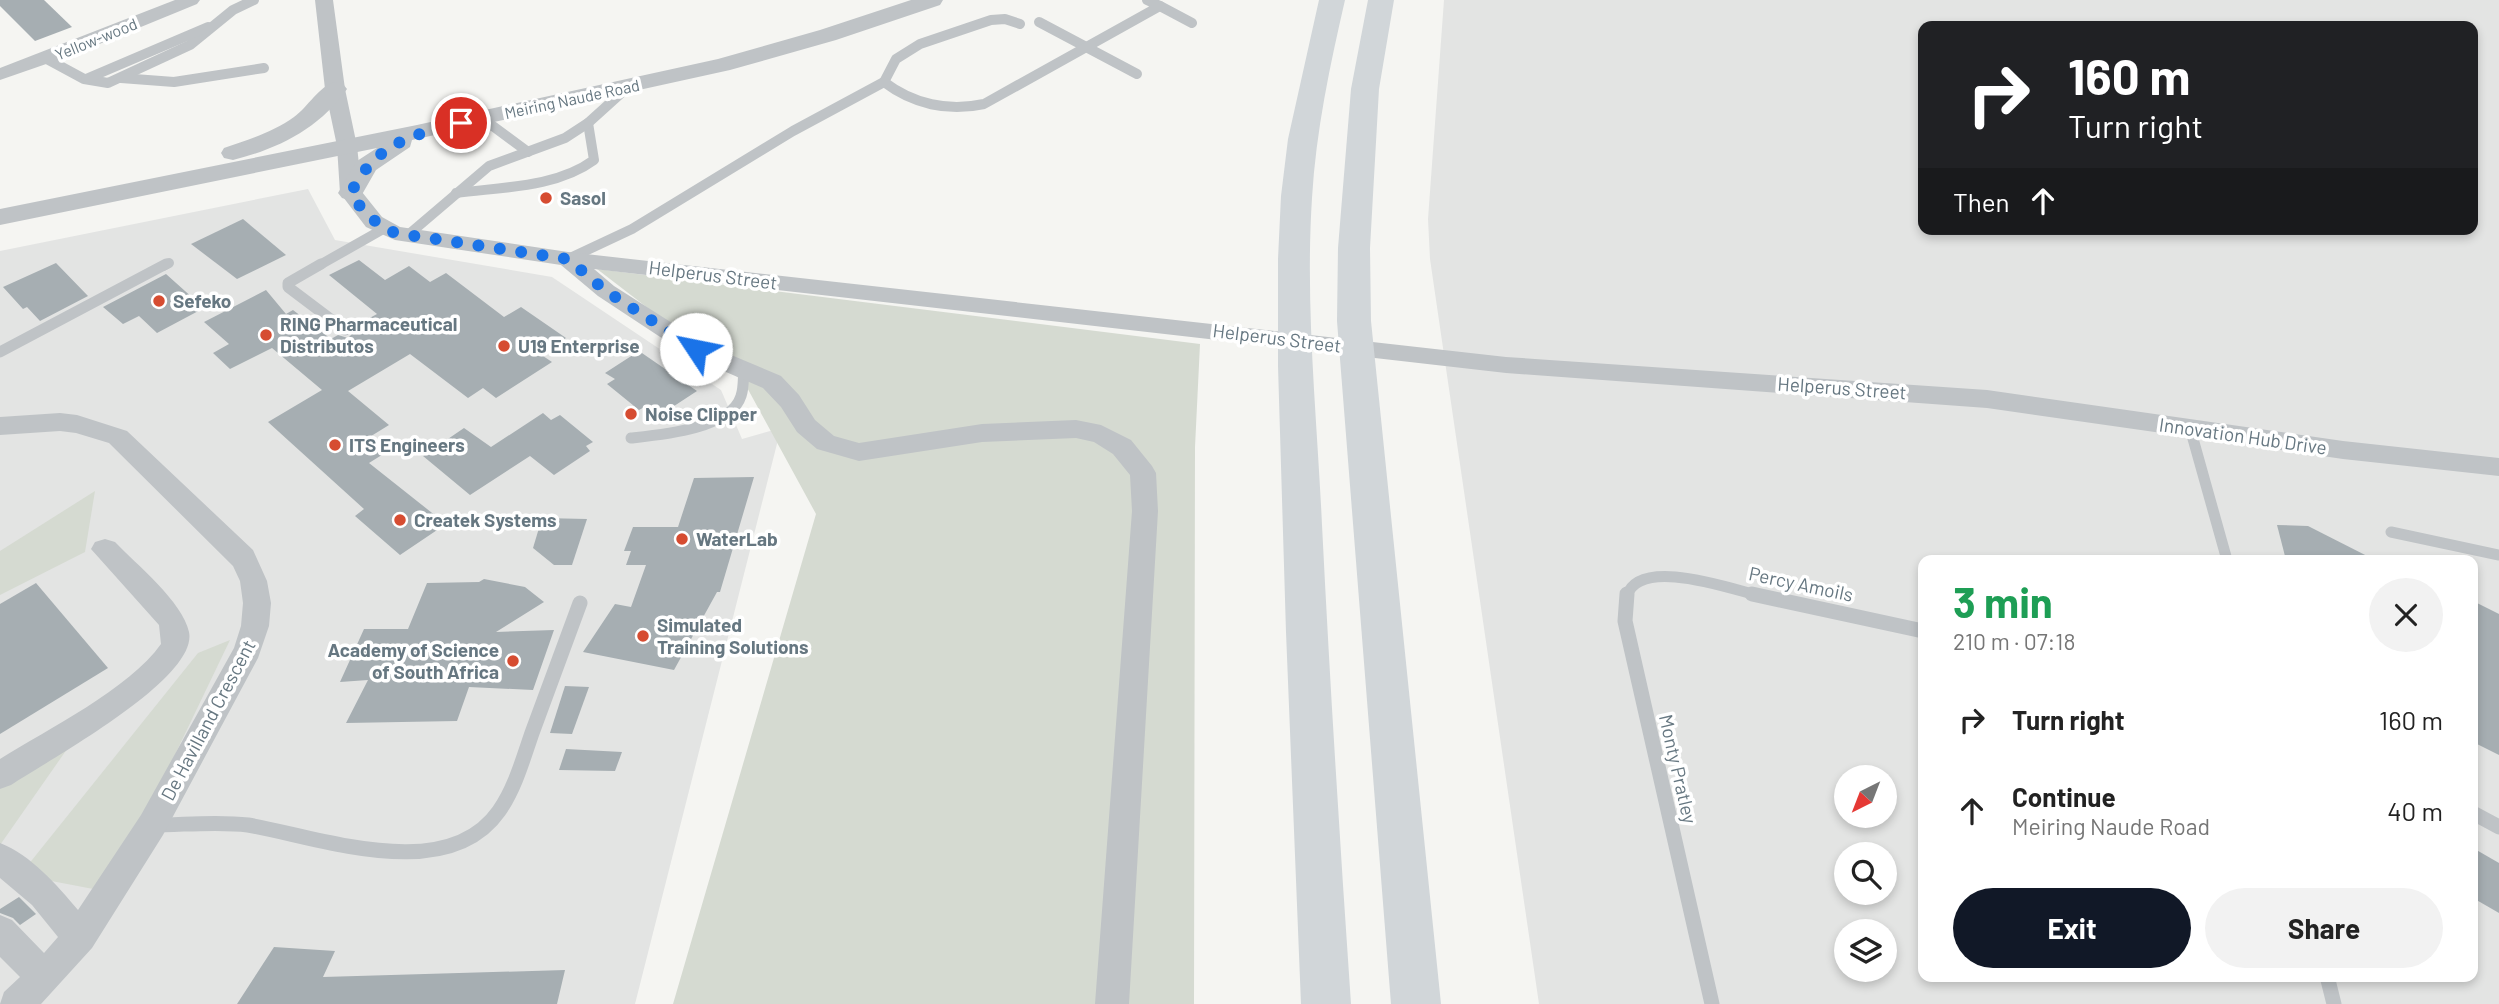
<!DOCTYPE html>
<html lang="en">
<head>
<meta charset="utf-8">
<style>
  body { margin:0; font-family:Barlow,sans-serif; background:#f2f2f2; color:#222; height:100vh; display:flex; flex-direction:column; font-size:26px; white-space:nowrap }
  * { box-sizing:border-box; margin:0 }
  p { font-size:23px; color:#767676 }
  .icon { flex:none; width:38px; height:38px; fill:none; stroke:currentColor; stroke-width:2; stroke-linecap:round; stroke-linejoin:round }
  .map { position:relative; flex:1; overflow:hidden }
  .details { position:absolute; left:1918px; top:555px; width:560px; height:427px; display:flex; flex-direction:column; background:#fff; border-radius:14px; box-shadow:0 4px 10px #0003 }
  .details>* { flex:none }
  .hud { position:absolute; left:1918px; top:21px; width:560px; height:214px; border-radius:14px; box-shadow:0 4px 10px #0003; background:#202124; color:#fff; overflow:hidden }
  .needle { width:46px; rotate:222deg }
  .buttons { position:absolute; left:1834px; top:765px; display:grid; gap:14px }
  .buttons a { display:grid; place-items:center; width:63px; height:63px; border-radius:50%; background:#fff; box-shadow:0 4px 10px #0003; font-size:35px }
  .pin { position:absolute; display:grid; place-items:center; width:60px; height:60px; color:#fff; margin:-30px; border:4px solid #fff; border-radius:50%; box-shadow:0 2px 7px #0007 }
  .me { position:absolute; width:77px; margin:-38px; rotate:304deg; stroke-linejoin:round; filter:drop-shadow(0 0 5px #0008) }
  .turn { display:flex; align-items:center; gap:24px; height:147px; padding:0 35px; font-size:32px }
  .turn .icon { width:91px; height:91px; stroke-width:2.5 }
  .turn b { display:block; font-size:49px; line-height:60px }
  .then { display:flex; align-items:center; height:66px; padding:0 35px; background:#0003; gap:14px; font-size:26px }
  .round { display:grid; place-items:center; flex:none; width:74px; height:74px; border-radius:37px; background:#f2f2f2 }
  .head { display:flex; align-items:center; justify-content:space-between; height:119px; padding:0 35px }
  h1 { font-size:42px; font-weight:700; line-height:52px; color:#1e9e55 }
  .primary-button { display:flex; gap:14px; margin-top:auto; padding:14px 35px }
  .primary-button a { flex:1; height:80px; border-radius:42px; background:#111827; color:#fff; font-size:28px; font-weight:700; line-height:80px; text-align:center }
  .primary-button a+a { background:#f2f2f2; color:#222 }
  ul { padding:0; list-style:none }
  li { display:flex; align-items:center; gap:21px; height:91px; padding:0 35px }
  li div { flex:1 }
  li b { display:block; font-size:26px }
  li em { font-style:normal }
  .map>svg:first-child { display:block }
  .built { fill:#e3e4e3; fill-rule:evenodd }
  .green { fill:#d5dad1 }
  .building { fill:#a6aeb2 }
  .lines { fill:none; stroke-linecap:round; stroke-linejoin:round }
  .service-far2 { stroke:#bfc3c6; stroke-width:10 }
  .service-far1 { stroke:#bfc3c6; stroke-width:11 }
  .service { stroke:#bfc3c6; stroke-width:15 }
  .minor { fill:#bfc3c6; fill-rule:evenodd }
  .tertiary { fill:#bfc3c6; fill-rule:evenodd }
  .motorway { fill:#d1d6d9; fill-rule:evenodd }
  .route { stroke:#1a73e8; stroke-width:12; stroke-dasharray:0 21.6 }
  .poi-dot { fill:#d64c31; stroke:#fff; stroke-width:2.5 }
  .labels { text-anchor:middle; stroke-width:7; stroke-linejoin:round; paint-order:stroke }
  .far-street-label { font-size:16px; fill:#667781; stroke:#fff }
  .poi-label { font-size:19px; font-weight:bold; fill:#667781; stroke:#fff; text-anchor:start }
  .street-label { font-size:19px; fill:#667781; stroke:#fff }
</style>
</head>
<body>
<div class="map">
<svg width="2499" height="1004" viewBox="0 0 2499 1004">
  <rect width="100%" height="100%" fill="#f5f5f2"/>
  <g class="built">
    <path d="M1444,0H2499V1004H1539L1430,259L1428,219ZM1923,26H2473V229H1923ZM1923,560H2473V976H1923ZM1846,777H1885V816H1846ZM1846,854H1885V892H1846ZM1846,931H1885V970H1846Z"/>
    <path d="M308,189L335,240L552,277L721,390L742,439L781,428L635,1004H0V251Z"/>
  </g>
  <g class="green">
    <path d="M597,269L1200,344L1195,447L1194,1004H673L816,514L744,382Z"/>
    <path d="M95,491L85,552L0,595V551Z"/>
    <path d="M230,640L109,892L20,875L198,653Z"/>
    <path d="M72,742L0,845V777Z"/>
  </g>
  <g class="building">
    <path d="M0,0H44L72,27L35,41L0,6Z"/>
    <path d="M243,219L286,255L237,279L191,244Z"/>
    <path d="M359,260L385,280L409,266L430,282L446,273L504,317L521,307L566,338L540,354L552,362L496,398L483,388L468,398L410,354L348,391L389,425L368,438L385,453L369,463L446,524L400,555L355,516L364,509L268,422L322,390L272,348L230,369L213,353L229,344L204,322L266,290L286,314L293,310L331,339L338,335L348,338L352,334L353,327L377,314L329,275Z"/>
    <path d="M56,263L88,296L40,321L27,307L23,309L3,287Z"/>
    <path d="M166,274L204,308L157,333L139,316L123,324L103,307Z"/>
    <path d="M639,351L697,391L668,410L662,412L648,405L639,410L607,384L615,379L605,373Z"/>
    <path d="M543,413L551,420L560,415L593,442L586,446L590,451L554,475L530,456L470,495L423,456L464,428L491,447Z"/>
    <path d="M754,477L720,592H717L674,670L583,652L615,604L631,607L646,565H626L631,551H624L633,527H678L694,478Z"/>
    <path d="M542,518L587,519L572,565H554L533,548Z"/>
    <path d="M2277,525L2308,526L2375,560H2286Z"/>
    <path d="M484,579L525,587L544,602L496,632L554,630L533,690L469,687L457,721L346,723L368,680L340,682L364,629H408L427,583L479,582Z"/>
    <path d="M36,583L108,668L0,734V604Z"/>
    <path d="M2473,601L2499,614V755L2473,742Z"/>
    <path d="M565,686L589,687L572,734L550,733Z"/>
    <path d="M566,749L622,752L615,771L559,770Z"/>
    <path d="M2473,848L2499,863V913L2473,898Z"/>
    <path d="M19,897L36,914L20,925L13,918L0,913V909Z"/>
    <path d="M274,947L335,951L323,977L565,970L557,1004H237Z"/>
  </g>
  <g class="lines">
    <g class="service-far2">
      <path d="M1160,6L1192,23"/>
      <path d="M1039,22L1137,74"/>
      <path d="M47,59L84,79L108,83L190,45L233,10L254,0"/>
      <path d="M121,78L174,82L264,68"/>
      <path d="M86,79L208,27"/>
      <path d="M884,82L896,59L920,44L991,20L1005,19L1020,24"/>
      <path d="M482,118L528,152"/>
      <path d="M456,193C501,187 556,188 594,160L588,123"/>
      <path d="M408,235L489,166L565,138L588,123L629,86"/>
      <path d="M568,259L632,229L793,131L884,82C913,104 948,112 984,104L1160,6L1147,0"/>
      <path d="M163,266L169,263"/>
      <path d="M318,266L385,228"/>
    </g>
    <g class="service-far1">
      <path d="M321,264L288,283V287L345,330"/>
      <path d="M0,352L166,264"/>
      <path d="M2190,428L2227,560"/>
      <path d="M631,438C660,435 731,429 741,396C744,388 743,377 744,368"/>
      <path d="M2391,532L2499,555"/>
      <path d="M1627,596C1639,556 1731,589 1760,596"/>
    </g>
    <g class="service">
      <path d="M1627,594L1625,621L1712,1004"/>
      <path d="M1752,594L1923,631"/>
      <path d="M2473,813L2499,827"/>
      <path d="M152,825C183,825 218,821 248,825C319,837 447,886 499,811C515,788 523,759 532,733C548,690 564,646 580,603"/>
      <path d="M2327,976L2334,1004"/>
    </g>
    <g class="minor">
      <path d="M175,0H200L197,4L75,54L0,80V68Z"/>
      <path d="M315,0H333L345,89L357,146L362,192L382,217L400,227L568,252L1506,357L1987,390L2343,441L2499,458V476L2343,459L1987,408L1506,373L594,269L614,286L705,344L781,376L799,395L815,420L834,436L859,443L982,424L1076,420L1101,425L1131,440L1152,466L1156,473L1158,511L1129,1004H1095L1132,511L1130,475L1113,454L1094,442L1076,438L982,442L859,461L817,449L797,432L781,407L763,388L689,356L598,296L561,265L395,240L366,227L340,193L337,146L325,89Z"/>
      <path d="M60,413L77,415L127,431L253,550L267,581L271,603L269,626L258,658L163,835L92,948L41,1004H0L4,992L20,977L0,957V915L12,920L44,953L58,937L32,905L0,878V843C31,855 57,885 78,910L141,815L234,648L241,626L243,603L240,581L233,566L109,443L76,433L60,431L0,435V417Z"/>
      <path d="M105,539L115,542C136,564 183,602 189,632C199,679 47,761 11,785L0,789V759C48,729 129,689 161,644L159,625L91,549L95,542Z"/>
    </g>
    <g class="tertiary">
      <path d="M911,0H943L940,5L836,40L730,70L412,140L410,147L376,170L360,198L351,201L342,198L338,193L357,161L377,148L0,225V209L417,125L718,59L820,30Z"/>
      <path d="M335,82L343,84L347,89C320,128 278,149 233,160L224,158L221,153L224,148C248,140 273,132 294,117C308,107 319,86 335,82Z"/>
    </g>
    <g class="motorway">
      <path d="M1319,0H1345C1330,65 1316,131 1312,198C1305,307 1317,416 1322,525C1330,684 1340,844 1351,1004H1301L1286,632L1278,366V259L1281,196L1288,139Z"/>
      <path d="M1368,0H1394L1379,89L1370,248L1371,321L1441,1004H1391L1337,321L1338,248L1351,89Z"/>
    </g>
  </g>
  <g class="lines">
    <path class="route" d="M461,123C412,134 374,145 351,193C362,212 375,223 395,233L568,259L606,291L696,349"/>
  </g>
  <g class="poi-dot">
    <circle cx="546" cy="198" r="7"/>
    <circle cx="159" cy="301" r="7"/>
    <circle cx="266" cy="335" r="7"/>
    <circle cx="504" cy="346" r="7"/>
    <circle cx="631" cy="414" r="7"/>
    <circle cx="335" cy="445" r="7"/>
    <circle cx="400" cy="520" r="7"/>
    <circle cx="682" cy="539" r="7"/>
    <circle cx="643" cy="636" r="7"/>
    <circle cx="513" cy="661" r="7"/>
  </g>
  <g class="labels">
    <g class="far-street-label">
      <text transform="translate(96 39) rotate(-22)" y="6">Yellow-wood</text>
      <text transform="translate(572 99) rotate(-12)" y="6">Meiring Naude Road</text>
    </g>
    <g class="poi-label">
      <text x="560" y="205">Sasol</text>
      <text x="173" y="308">Sefeko</text>
      <text x="280" y="331">RING Pharmaceutical<tspan x="280" dy="22">Distributos</tspan></text>
      <text x="518" y="353">U19 Enterprise</text>
      <text x="645" y="421">Noise Clipper</text>
      <text x="349" y="452">ITS Engineers</text>
      <text x="414" y="527">Createk Systems</text>
      <text x="696" y="546">WaterLab</text>
      <text x="657" y="632">Simulated<tspan x="657" dy="22">Training Solutions</tspan></text>
      <text x="499" y="657" text-anchor="end">Academy of Science<tspan x="499" dy="22">of South Africa</tspan></text>
    </g>
    <g class="street-label">
      <text transform="translate(713 275) rotate(7)" y="7">Helperus Street</text>
      <text transform="translate(1277 338) rotate(7)" y="7">Helperus Street</text>
      <text transform="translate(1842 388) rotate(4)" y="7">Helperus Street</text>
      <text transform="translate(2243 436) rotate(8)" y="7">Innovation Hub Drive</text>
      <text transform="translate(1801 584) rotate(12)" y="7">Percy Amoils</text>
      <text transform="translate(208 720) rotate(-62)" y="7">De Havilland Crescent</text>
      <text transform="translate(1678 769) rotate(77)" y="7">Monty Pratley</text>
    </g>
  </g>
</svg>
<div class="buttons">
<a><svg class="needle" viewBox="-14 -14 28 28"><path d="M0-13l5 13h-10z" fill="#e53935"/><path d="M0 13l5-13h-10z" fill="#767676"/></svg></a>
<a><svg class="icon" aria-label="search" viewBox="0 0 24 24"><circle cx="10" cy="10" r="6"/><path d="M15 15l6 6"/></svg></a>
<a><svg class="icon" aria-label="layers" viewBox="0 0 24 24"><path d="M12 4l9 5-9 5-9-5zM3 14l9 5 9-5"/></svg></a>
</div>
<div class="pin" style="left:461px;top:123px;background:#d93025"><svg class="icon" aria-label="arrive" viewBox="0 0 24 24"><path d="M6 21V4h12l-3 4 3 4H6"/></svg></div>
<svg class="me" style="left:696px;top:349px" viewBox="-20 -20 40 40"><circle r="19" fill="#fff"/><path d="M0-13L10 11 0 6-10 11z" fill="#1a73e8"/></svg>
<div class="hud">
<div class="turn"><svg class="icon" aria-label="right" viewBox="0 0 24 24"><path d="M7 20v-9h11M14 6l5 5-5 5"/></svg><div><b>160 m</b>Turn right</div></div>
<div class="then">Then<svg class="icon" aria-label="ahead" viewBox="0 0 24 24"><path d="M12 20V5M6 11l6-6 6 6"/></svg></div>
</div>
<section class="details">
<div class="head"><div><h1>3 min</h1><p>210 m · 07:18</p></div><a class="round"><svg class="icon" aria-label="close" viewBox="0 0 24 24"><path d="M6 6l12 12M18 6L6 18"/></svg></a></div>
<ul>
<li><svg class="icon" aria-label="right" viewBox="0 0 24 24"><path d="M7 20v-9h11M14 6l5 5-5 5"/></svg><div><b>Turn right</b></div><em>160 m</em></li>
<li><svg class="icon" aria-label="ahead" viewBox="0 0 24 24"><path d="M12 20V5M6 11l6-6 6 6"/></svg><div><b>Continue</b><p>Meiring Naude Road</p></div><em>40 m</em></li>
</ul>
<div class="primary-button"><a>Exit</a><a>Share</a></div>
</section>
</div>
</body>
</html>
